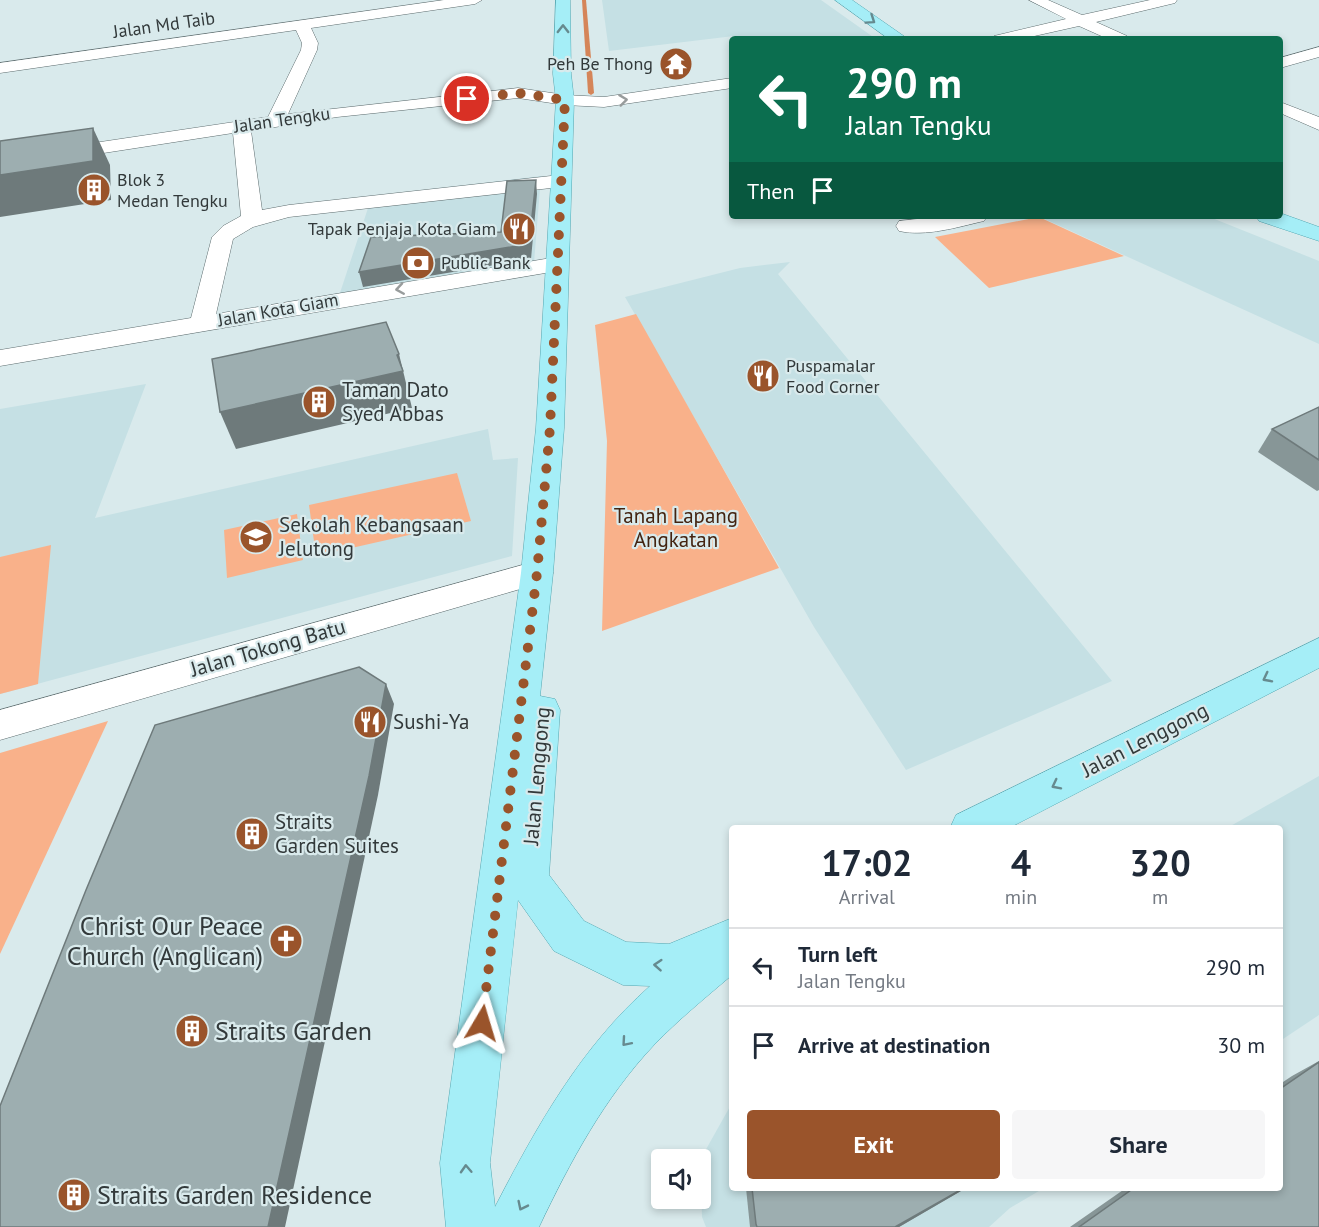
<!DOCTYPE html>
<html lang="en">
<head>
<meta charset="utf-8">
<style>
  body { margin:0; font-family:"PT Sans",sans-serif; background:#f6f6f7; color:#1f2937; height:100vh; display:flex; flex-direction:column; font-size:22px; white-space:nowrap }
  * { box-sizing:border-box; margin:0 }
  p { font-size:20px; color:#747a83 }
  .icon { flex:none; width:33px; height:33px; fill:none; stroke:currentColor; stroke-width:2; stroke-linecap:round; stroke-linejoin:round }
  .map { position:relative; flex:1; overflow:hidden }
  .drawer { position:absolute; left:729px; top:825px; width:554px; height:366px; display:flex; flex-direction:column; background:#fff; border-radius:6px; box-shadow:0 3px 9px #0003 }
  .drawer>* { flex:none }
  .guide { position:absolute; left:729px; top:36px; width:554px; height:183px; border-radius:6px; box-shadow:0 3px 9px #0003; background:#0b6e4f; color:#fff; overflow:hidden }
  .tools { position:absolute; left:651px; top:1149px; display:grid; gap:12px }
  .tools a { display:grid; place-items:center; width:60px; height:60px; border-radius:6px; background:#fff; box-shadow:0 3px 9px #0003; font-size:30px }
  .pin { position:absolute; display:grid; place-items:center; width:51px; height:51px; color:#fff; margin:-26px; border:3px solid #fff; border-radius:50%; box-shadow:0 2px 6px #0007 }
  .me { position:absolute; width:66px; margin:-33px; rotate:7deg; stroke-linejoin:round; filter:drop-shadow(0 0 4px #0008) }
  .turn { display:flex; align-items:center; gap:21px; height:126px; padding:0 18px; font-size:27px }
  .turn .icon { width:78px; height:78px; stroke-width:2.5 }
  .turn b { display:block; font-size:42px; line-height:51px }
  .then { display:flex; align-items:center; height:57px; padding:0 18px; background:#0003; gap:12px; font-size:22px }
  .eta { display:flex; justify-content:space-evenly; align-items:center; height:102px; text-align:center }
  .eta b { font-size:36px; font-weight:700; line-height:42px }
  .action { display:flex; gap:12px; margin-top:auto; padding:12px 18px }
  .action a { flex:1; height:69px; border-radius:6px; background:#9a542b; color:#fff; font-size:24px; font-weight:700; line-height:69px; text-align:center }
  .action a+a { background:#f6f6f7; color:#1f2937 }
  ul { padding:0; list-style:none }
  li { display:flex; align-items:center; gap:18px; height:78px; padding:0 18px; border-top:2px solid #e0e1e3 }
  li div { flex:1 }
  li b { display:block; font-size:22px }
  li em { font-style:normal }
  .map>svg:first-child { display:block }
  .built { fill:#c5e0e4 }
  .green { fill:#f9b18a }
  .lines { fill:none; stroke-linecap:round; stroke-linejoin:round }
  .stream { fill:#d58559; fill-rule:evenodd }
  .minor-casing { stroke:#5d6c6e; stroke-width:1 }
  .major-casing { stroke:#56a7b1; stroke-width:1 }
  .minor { fill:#fff; fill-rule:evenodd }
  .major { fill:#a5eef7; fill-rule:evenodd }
  .wall { fill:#879697 }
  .shaded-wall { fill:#6e7a7b }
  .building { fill:#9daeb0; stroke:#6e7a7b; stroke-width:1.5 }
  .oneway { stroke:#668a8f }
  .oneway2 { stroke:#989c9c }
  .route { stroke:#9a542b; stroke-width:10; stroke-dasharray:0 18 }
  .labels { text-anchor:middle; stroke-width:4.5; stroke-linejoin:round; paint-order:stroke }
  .far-street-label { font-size:18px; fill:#32393a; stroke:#d9eaec }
  .far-poi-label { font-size:18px; fill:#32393a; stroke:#d9eaec; text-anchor:start }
  .poi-label { font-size:21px; fill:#32393a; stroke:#d9eaec; text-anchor:start }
  .park-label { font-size:21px; fill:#442411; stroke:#d9eaec }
  .street-label { font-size:21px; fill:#32393a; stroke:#d9eaec }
  .near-poi-label { font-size:26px; fill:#32393a; stroke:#d9eaec; text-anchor:start }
</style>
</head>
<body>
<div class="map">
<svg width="1319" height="1227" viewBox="0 0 1319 1227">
  <rect width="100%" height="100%" fill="#d9eaec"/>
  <g class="built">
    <path d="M602,0H821L876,39H737L734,36L609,51Z"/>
    <path d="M541,176L533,275L335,308L372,196Z"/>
    <path d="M1038,216H1207L1319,261V344Z"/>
    <path d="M790,262L778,274L1112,681L906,770L814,627L625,297L740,268Z"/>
    <path d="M146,384L95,518L488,429L493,460L518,458L512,556L0,694V409Z"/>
    <path d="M1319,776V1015L1280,1041V828H1227Z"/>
    <path d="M732,1103V1188H1044L1010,1208L989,1227H706L702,1217L700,1160Z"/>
  </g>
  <g class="green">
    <path d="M1039,217L1124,256L989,288L935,237Z"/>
    <path d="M636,314L779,568L602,631L607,441L595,325Z"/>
    <path d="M457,473L471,521L316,556L309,505Z"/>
    <path d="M297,514L303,560L227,578L224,530Z"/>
    <path d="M51,545L38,684L0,694V557Z"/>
    <path d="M108,721L0,954V753Z"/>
  </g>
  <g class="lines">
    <path class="stream" d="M582,0H586L594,93L591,95L588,93Z"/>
    <g class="minor-casing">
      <g id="minor">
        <path d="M444,0H482L475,4L311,28L318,43L317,50L288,114L518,88L565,95L604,97L732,78V88L604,107L565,105L518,98L337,117L251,131L262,210L289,205L560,175L567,177L570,181L567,185L560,187L289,217L253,227L233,239L216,314L557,257L565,259L568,264L565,269L557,271L0,366V350L191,318L212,237L223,226L241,216L233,133L0,169V157L268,117L301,50L302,43L296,30L0,73V63Z"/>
        <path d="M1029,0H1048L1082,15L1150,0H1177L1175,3L1096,22L1127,36L1129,39H1108L1079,26L1021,39H992L994,36L1066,19Z"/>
        <path d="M1319,47V57L1280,68V58Z"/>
        <path d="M1280,102L1319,117V130L1280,113Z"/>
        <path d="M945,216H987L984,221C958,227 926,237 899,231L896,226L899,221Z"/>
        <path d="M537,561L548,565L553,573L548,581L0,740V710Z"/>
      </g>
    </g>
    <g class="major-casing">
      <g id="major">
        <path d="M556,0H570L571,74L574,100L564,428L553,573L540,696L555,699L560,710L549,875L584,921L626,942L669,944L732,918V975C705,998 678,1020 654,1045C604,1098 570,1162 539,1227H446L440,1163L521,573L536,428L556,100L553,74ZM518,900L554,951L623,985L650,986C581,1047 537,1126 495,1207L490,1163Z"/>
        <path d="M835,0H852L908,39H889Z"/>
        <path d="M1280,213L1319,227V241L1259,221L1256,216H1280Z"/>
        <path d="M1319,638V668L1009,828H950L956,815Z"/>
      </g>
    </g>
    <use href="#minor" class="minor"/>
    <use href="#major" class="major"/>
  </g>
  <g class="wall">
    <path d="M1319,407V490L1317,491L1258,452L1272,429Z"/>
    <path d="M1319,1061V1227H1070L1126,1188H1280V1084L1292,1076Z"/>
    <path d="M746,1188H966L899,1227H750Z"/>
  </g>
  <g class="shaded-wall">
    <path d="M93,128L110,165L111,200L0,217V175Z"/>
    <path d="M536,180L537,194L531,259L363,287L359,272L529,244Z"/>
    <path d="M399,354L412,408L236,449L220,412Z"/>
    <path d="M386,684L394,704L378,795L285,1227H268Z"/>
    <path d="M964,1188H966L899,1227H895Z"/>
  </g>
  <g class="building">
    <path d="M93,128V161L0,175V141Z"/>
    <path d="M536,180L529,244L359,272L371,237L501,232L507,181Z"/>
    <path d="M386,322L399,354L397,355L403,371L220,412L212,359Z"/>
    <path d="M1319,407V460L1272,429Z"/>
    <path d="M359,667L386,684L369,776L268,1227H0V1106L86,890L155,725Z"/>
    <path d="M1319,1062V1227H1079L1134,1188H1280V1089Z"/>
    <path d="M752,1188H964L895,1227H757L756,1224Z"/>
  </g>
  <defs><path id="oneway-chevron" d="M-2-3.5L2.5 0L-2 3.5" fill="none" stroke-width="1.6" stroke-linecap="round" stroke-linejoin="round" transform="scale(1.5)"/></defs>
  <g class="oneway">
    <use href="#oneway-chevron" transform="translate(871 20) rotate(34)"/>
    <use href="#oneway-chevron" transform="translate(563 29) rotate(-90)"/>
    <use href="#oneway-chevron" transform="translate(1267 678) rotate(153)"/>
    <use href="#oneway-chevron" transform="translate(1056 785) rotate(153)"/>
    <use href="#oneway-chevron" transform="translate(658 965) rotate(-176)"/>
    <use href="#oneway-chevron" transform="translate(626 1042) rotate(131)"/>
    <use href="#oneway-chevron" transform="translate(466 1169) rotate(-93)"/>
    <use href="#oneway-chevron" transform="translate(522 1206) rotate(116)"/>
  </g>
  <g class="oneway2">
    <use href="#oneway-chevron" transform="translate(623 100) rotate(-7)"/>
    <use href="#oneway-chevron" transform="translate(400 289) rotate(171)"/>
  </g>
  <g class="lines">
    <path class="route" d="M467,99L518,93L565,100L550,428L537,573L482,1023"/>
  </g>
  <defs>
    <g id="temple-disc" transform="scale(1.725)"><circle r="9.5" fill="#9a542b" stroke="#d9eaec"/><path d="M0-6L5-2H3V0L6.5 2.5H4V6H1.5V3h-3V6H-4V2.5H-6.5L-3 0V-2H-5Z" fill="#fff"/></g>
    <g id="building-disc" transform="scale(1.725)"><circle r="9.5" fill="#9a542b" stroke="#d9eaec"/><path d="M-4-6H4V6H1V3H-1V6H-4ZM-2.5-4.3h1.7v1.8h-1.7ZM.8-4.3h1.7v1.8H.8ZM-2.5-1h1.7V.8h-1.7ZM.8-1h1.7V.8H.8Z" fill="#fff"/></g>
    <g id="restaurant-disc" transform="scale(1.725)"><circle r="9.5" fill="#9a542b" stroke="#d9eaec"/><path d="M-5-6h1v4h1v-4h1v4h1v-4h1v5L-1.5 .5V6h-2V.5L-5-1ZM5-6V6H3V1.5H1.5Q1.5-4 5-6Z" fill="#fff"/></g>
    <g id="bank-disc" transform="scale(1.725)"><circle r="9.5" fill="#9a542b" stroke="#d9eaec"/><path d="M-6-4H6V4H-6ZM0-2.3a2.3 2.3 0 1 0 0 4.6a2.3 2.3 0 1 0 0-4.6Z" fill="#fff"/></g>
    <g id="school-disc" transform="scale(1.725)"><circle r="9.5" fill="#9a542b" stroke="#d9eaec"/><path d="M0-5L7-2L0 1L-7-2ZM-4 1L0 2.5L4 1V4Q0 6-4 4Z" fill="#fff"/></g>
    <g id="church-disc" transform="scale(1.725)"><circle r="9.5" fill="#9a542b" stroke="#d9eaec"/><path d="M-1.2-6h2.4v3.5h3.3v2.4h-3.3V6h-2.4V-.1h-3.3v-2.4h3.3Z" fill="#fff"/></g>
  </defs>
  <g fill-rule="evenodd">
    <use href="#temple-disc" x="676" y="64"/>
    <use href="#building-disc" x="94" y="190"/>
    <use href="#restaurant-disc" x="519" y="229"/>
    <use href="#bank-disc" x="418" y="263"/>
    <use href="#restaurant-disc" x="763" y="376"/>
    <use href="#building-disc" x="319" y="402"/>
    <use href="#school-disc" x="256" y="537"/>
    <use href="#restaurant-disc" x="370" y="722"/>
    <use href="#building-disc" x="252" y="834"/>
    <use href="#church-disc" x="286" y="941"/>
    <use href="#building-disc" x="192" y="1031"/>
    <use href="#building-disc" x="74" y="1195"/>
  </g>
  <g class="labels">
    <g class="far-street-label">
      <text transform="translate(164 25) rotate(-8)" y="6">Jalan Md Taib</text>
      <text transform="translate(282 120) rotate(-8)" y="6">Jalan Tengku</text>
      <text transform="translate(278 310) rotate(-10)" y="6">Jalan Kota Giam</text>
    </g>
    <g class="far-poi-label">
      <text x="653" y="70" text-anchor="end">Peh Be Thong</text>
      <text x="117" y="186">Blok 3<tspan x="117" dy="21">Medan Tengku</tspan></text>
      <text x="496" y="235" text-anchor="end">Tapak Penjaja Kota Giam</text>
      <text x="441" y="269">Public Bank</text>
      <text x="786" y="372">Puspamalar<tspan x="786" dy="21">Food Corner</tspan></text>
    </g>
    <g class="poi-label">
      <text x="342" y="397">Taman Dato<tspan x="342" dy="24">Syed Abbas</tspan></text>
      <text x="279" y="532">Sekolah Kebangsaan<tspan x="279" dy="24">Jelutong</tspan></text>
      <text x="393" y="729">Sushi-Ya</text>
      <text x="275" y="829">Straits<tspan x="275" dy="24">Garden Suites</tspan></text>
    </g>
    <g class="park-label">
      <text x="676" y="523">Tanah Lapang<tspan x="676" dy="24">Angkatan</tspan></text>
    </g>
    <g class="street-label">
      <text transform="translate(268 648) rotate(-16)" y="7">Jalan Tokong Batu</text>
      <text transform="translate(1145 740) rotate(-27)" y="7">Jalan Lenggong</text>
      <text transform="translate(537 776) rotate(-85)" y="7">Jalan Lenggong</text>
    </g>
    <g class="near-poi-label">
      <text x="263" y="935" text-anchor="end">Christ Our Peace<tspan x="263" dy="30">Church (Anglican)</tspan></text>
      <text x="215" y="1040">Straits Garden</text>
      <text x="97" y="1204">Straits Garden Residence</text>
    </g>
  </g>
</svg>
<div class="tools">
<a><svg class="icon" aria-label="sound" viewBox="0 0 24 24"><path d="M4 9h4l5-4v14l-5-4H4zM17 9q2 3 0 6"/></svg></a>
</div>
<div class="pin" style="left:467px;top:99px;background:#d93025"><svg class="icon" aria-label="arrive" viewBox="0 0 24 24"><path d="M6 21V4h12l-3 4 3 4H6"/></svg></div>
<svg class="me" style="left:482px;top:1023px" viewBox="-20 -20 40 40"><path d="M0-17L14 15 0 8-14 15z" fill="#9a542b" stroke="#fff" stroke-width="4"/></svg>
<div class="guide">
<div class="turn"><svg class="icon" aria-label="left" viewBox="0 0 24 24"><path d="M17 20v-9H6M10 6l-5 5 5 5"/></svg><div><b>290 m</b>Jalan Tengku</div></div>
<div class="then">Then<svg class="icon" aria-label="arrive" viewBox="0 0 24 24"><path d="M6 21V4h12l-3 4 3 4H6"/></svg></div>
</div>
<section class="drawer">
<div class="eta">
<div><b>17:02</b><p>Arrival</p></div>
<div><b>4</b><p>min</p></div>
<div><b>320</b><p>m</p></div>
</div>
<ul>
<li><svg class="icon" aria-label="left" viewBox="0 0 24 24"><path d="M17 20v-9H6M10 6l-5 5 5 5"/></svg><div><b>Turn left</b><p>Jalan Tengku</p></div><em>290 m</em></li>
<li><svg class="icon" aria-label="arrive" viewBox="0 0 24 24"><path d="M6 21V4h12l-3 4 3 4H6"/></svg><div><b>Arrive at destination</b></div><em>30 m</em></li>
</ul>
<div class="action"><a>Exit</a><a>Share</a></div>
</section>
</div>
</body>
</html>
